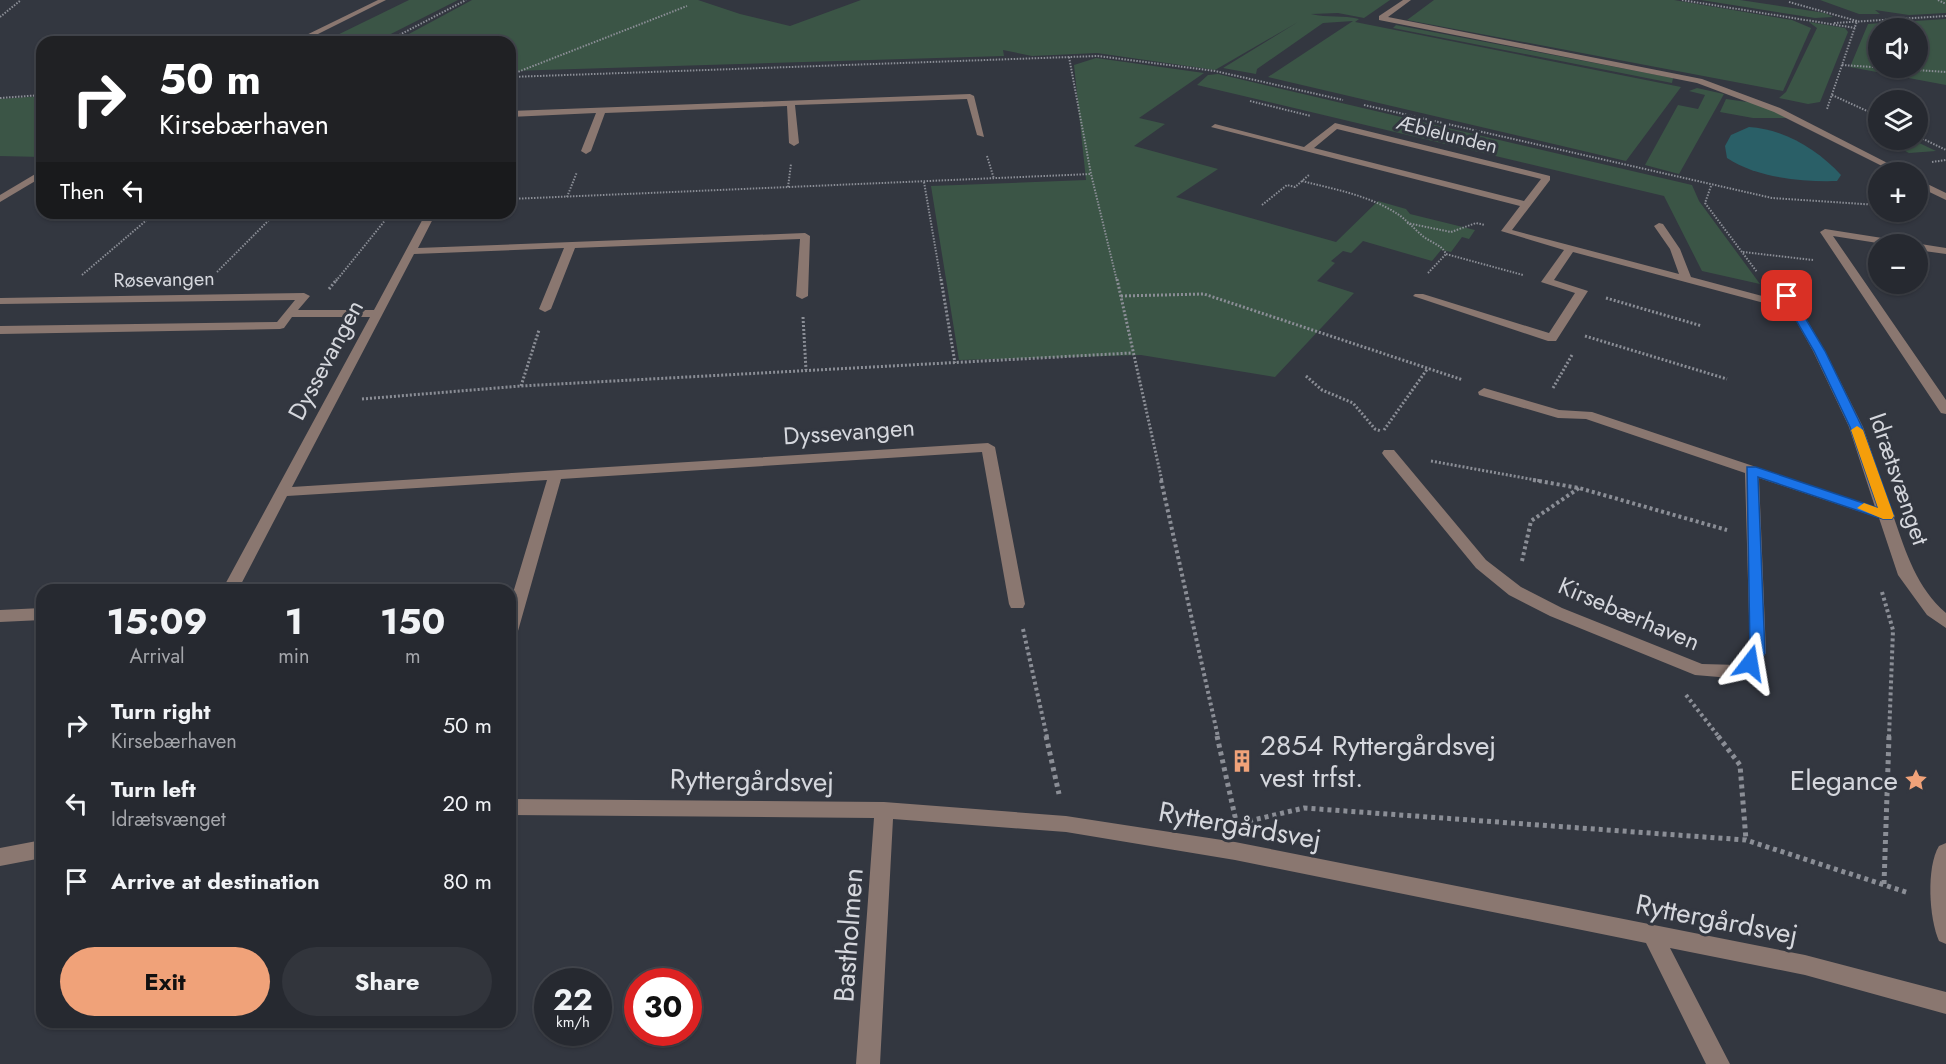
<!DOCTYPE html>
<html lang="en">
<head>
<meta charset="utf-8">
<style>
  body { margin:0; font-family:Jost,sans-serif; background:#32353c; color:#f1f3f6; height:100vh; display:flex; flex-direction:column; font-size:22px; white-space:nowrap }
  * { box-sizing:border-box; margin:0 }
  p { font-size:20px; color:#a4a6ab }
  .icon { flex:none; width:33px; height:33px; fill:none; stroke:currentColor; stroke-width:2; stroke-linecap:round; stroke-linejoin:round }
  .map { position:relative; flex:1; overflow:hidden }
  .panel { position:absolute; left:36px; top:584px; width:480px; height:444px; display:flex; flex-direction:column; background:#262930; border-radius:18px; box-shadow:0 2px 4px #0004,0 0 0 2px #42454c }
  .panel>* { flex:none }
  .top-card { position:absolute; left:36px; top:36px; width:480px; height:183px; border-radius:18px; box-shadow:0 2px 4px #0004,0 0 0 2px #42454c; background:#202124; color:#fff; overflow:hidden }
  .controls { position:absolute; left:1868px; top:18px; display:grid; gap:12px }
  .controls a { display:grid; place-items:center; width:60px; height:60px; border-radius:50%; background:#262930; box-shadow:0 2px 4px #0004,0 0 0 2px #42454c; font-size:30px }
  .speed { position:absolute; left:534px; top:968px; display:flex; gap:12px; font-size:30px; font-weight:700; text-align:center }
  .speed>* { display:grid; place-content:center; width:78px; height:78px; border-radius:50%; background:#262930; box-shadow:0 2px 4px #0004,0 0 0 2px #42454c; line-height:1 }
  .speed small { font-size:15px; font-weight:400 }
  .speed .limit { border:9px solid #d22; background:#fff; color:#111 }
  .pin { position:absolute; display:grid; place-items:center; width:51px; height:51px; color:#fff; margin:-26px; border-radius:12px; box-shadow:0 3px 9px #0006 }
  .me { position:absolute; width:66px; margin:-33px; rotate:14deg; stroke-linejoin:round; filter:drop-shadow(0 0 4px #0008) }
  .turn { display:flex; align-items:center; gap:21px; height:126px; padding:0 24px; font-size:27px }
  .turn .icon { width:78px; height:78px; stroke-width:2.5 }
  .turn b { display:block; font-size:42px; line-height:51px }
  .then { display:flex; align-items:center; height:57px; padding:0 24px; background:#0003; gap:12px; font-size:22px }
  .eta { display:flex; justify-content:space-evenly; align-items:center; height:102px; text-align:center }
  .eta b { font-size:36px; font-weight:700; line-height:42px }
  .button { display:flex; gap:12px; margin-top:auto; padding:12px 24px }
  .button a { flex:1; height:69px; border-radius:36px; background:#f0a279; color:#111; font-size:24px; font-weight:700; line-height:69px; text-align:center }
  .button a+a { background:#32353c; color:#f1f3f6 }
  ul { padding:0; list-style:none }
  li { display:flex; align-items:center; gap:18px; height:78px; padding:0 24px }
  li div { flex:1 }
  li b { display:block; font-size:22px }
  li em { font-style:normal }
  .map>svg:first-child { display:block }
  .green { fill:#3b5546; fill-rule:evenodd }
  .water { fill:#2a5f67 }
  .lines { fill:none; stroke-linecap:round; stroke-linejoin:round }
  .path-far3 { stroke:#8b8e96; stroke-width:2; stroke-dasharray:1.5 1.5; stroke-linecap:butt }
  .path-far2 { stroke:#8b8e96; stroke-width:3; stroke-dasharray:2 2; stroke-linecap:butt }
  .path-far1 { stroke:#8b8e96; stroke-width:4; stroke-dasharray:3 3; stroke-linecap:butt }
  .path { stroke:#8b8e96; stroke-width:5; stroke-dasharray:4 4; stroke-linecap:butt }
  .minor { fill:#8a7770; fill-rule:evenodd }
  .route { fill:#1a73e8; stroke:#114b97; stroke-width:1.5 }
  .slow { fill:#f59e0b }
  .labels { text-anchor:middle; stroke-width:6; stroke-linejoin:round; paint-order:stroke }
  .far-street-label { font-size:20px; fill:#d5d7dd; stroke:#333740 }
  .street-label { font-size:24px; fill:#d5d7dd; stroke:#333740 }
  .near-poi-label { font-size:28px; fill:#d5d7dd; stroke:#333740; text-anchor:start }
  .near-street-label { font-size:28px; fill:#d5d7dd; stroke:#333740 }
</style>
</head>
<body>
<div class="map">
<svg width="1946" height="1064" viewBox="0 0 1946 1064">
  <rect width="100%" height="100%" fill="#333740"/>
  <g class="green">
    <path d="M409,0H458L375,42H323Z"/>
    <path d="M472,0H698L740,14L790,26L861,0H1390L1364,18L1338,13L1311,14C1328,18 1343,15 1359,19L1355,22L1681,87L1626,161L1268,77L1353,21L1323,23L1257,69L1256,74L1223,68L1298,22L1215,70L1097,53L1032,56L1003,50L1004,56L510,71V42H394Z"/>
    <path d="M1434,0H1674L1792,20L1811,28L1783,91L1407,20Z"/>
    <path d="M1701,0H1740L1825,13L1833,17L1815,18Z"/>
    <path d="M1820,0H1946V13L1909,15L1875,10L1880,14H1859Z"/>
    <path d="M1946,19V85L1850,67L1868,24ZM1878,28H1917V68H1878Z"/>
    <path d="M1809,22L1845,28L1848,32L1820,102L1808,104L1779,98L1786,92L1817,28Z"/>
    <path d="M1396,25L1673,78L1672,83L1393,28Z"/>
    <path d="M1096,58L1204,73L1139,118L1165,124L1134,146L1218,169L1176,197L1336,242L1378,201L1406,209L1410,214L1475,230L1469,239L1462,237L1451,252L1441,250L1432,261L1363,241L1351,253L1343,251L1331,261L1335,263L1317,281L1354,293L1275,377L1141,355L959,360L931,186L1086,180L1074,65Z"/>
    <path d="M1218,74L1692,185L1699,201L1760,284L1702,271L1664,196L1197,85L1208,75Z"/>
    <path d="M1697,88L1724,94L1679,174L1645,165L1678,105L1698,109L1705,95L1689,91Z"/>
    <path d="M42,96V157L0,156V99Z"/>
    <path d="M1726,99L1761,104L1787,118H1753L1720,112Z"/>
    <path d="M1884,140H1913L1936,151L1909,153Z"/>
  </g>
  <path class="water" d="M1749,127C1784,129 1818,150 1841,175L1837,181C1802,182 1757,178 1727,158L1725,146L1731,135Z"/>
  <g class="lines">
    <g class="path-far3">
      <path d="M1682,0L1855,28"/>
      <path d="M1938,0L1946,4"/>
      <path d="M1789,2L1857,21L1827,109"/>
      <path d="M0,17L21,0"/>
      <path d="M1834,23L1946,16"/>
      <path d="M386,42L466,0"/>
      <path d="M1069,57L1091,174L1117,281"/>
      <path d="M1842,65L1946,72"/>
      <path d="M510,75L687,6"/>
      <path d="M510,77L1098,56L1215,71L1343,100"/>
      <path d="M1832,95L1878,116"/>
      <path d="M0,98L42,95"/>
      <path d="M1250,101L1311,116"/>
      <path d="M1364,105L1772,198L1878,205"/>
      <path d="M1917,136L1946,150"/>
      <path d="M987,156L994,179"/>
      <path d="M1932,162L1946,160"/>
      <path d="M1302,181C1333,189 1368,195 1396,213C1406,219 1414,229 1424,237C1432,243 1442,245 1446,254L1523,275"/>
      <path d="M924,182L941,281"/>
      <path d="M1711,186L1705,203L1757,272"/>
      <path d="M788,187L791,164"/>
      <path d="M567,197L577,172"/>
      <path d="M510,199L1091,174"/>
      <path d="M1262,205L1287,185L1295,187L1309,175"/>
      <path d="M1407,223L1451,232L1476,223L1485,225"/>
      <path d="M1743,252L1813,260"/>
      <path d="M217,272L276,213"/>
      <path d="M1428,273L1446,254"/>
      <path d="M82,275L155,213"/>
      <path d="M336,281L391,213"/>
    </g>
    <g class="path-far2">
      <path d="M941,279L955,363"/>
      <path d="M1117,279L1162,481"/>
      <path d="M329,289L337,279"/>
      <path d="M1121,296L1204,294L1463,380"/>
      <path d="M1606,298L1702,326"/>
      <path d="M803,317L806,370"/>
      <path d="M1585,336L1727,379"/>
      <path d="M1306,376L1322,390L1353,403L1375,429L1381,431"/>
      <path d="M521,386L539,330"/>
      <path d="M1553,388L1572,355"/>
      <path d="M362,399L521,386L1131,353"/>
      <path d="M1384,430L1428,368"/>
      <path d="M1431,461L1541,481"/>
    </g>
    <g class="path-far1">
      <path d="M1161,480L1218,737"/>
      <path d="M1533,480L1579,488L1727,530"/>
      <path d="M1522,561L1531,521L1579,488"/>
      <path d="M1882,592L1893,630L1889,737"/>
      <path d="M1023,629L1047,737"/>
      <path d="M1686,695L1719,737"/>
    </g>
    <g class="path">
      <path d="M1046,736L1059,794"/>
      <path d="M1217,736L1236,821"/>
      <path d="M1718,736L1740,765L1746,840"/>
      <path d="M1249,821L1304,808L1746,840L1909,893"/>
      <path d="M1884,884L1889,736"/>
    </g>
    <g class="minor">
      <path d="M378,0H386L302,42H292Z"/>
      <path d="M1403,0H1411L1388,17L1702,79L1780,108L1905,172H1894L1774,112L1697,83L1379,20V16Z"/>
      <path d="M970,94L974,96L984,137L977,135L967,99L795,105L799,143L794,146L789,143L787,106L605,113L591,151L586,154L581,151L596,113L510,117V111Z"/>
      <path d="M1335,123L1550,176V180L1512,230L1679,274L1670,249L1654,226L1659,223L1663,224L1680,249L1691,277L1785,302L1774,283L1780,280L1784,281L1825,351L1863,427L1892,512L1895,516L1894,518C1906,553 1917,588 1946,613V628L1927,615L1898,575L1879,518L1759,478L1766,653L1749,677L1743,679L1695,675L1550,616L1509,595L1476,568L1384,456L1382,453L1384,450H1394L1486,560L1521,587L1562,608L1702,664L1739,665L1750,652L1745,473L1586,419L1558,418L1479,395L1478,392L1484,388L1559,410L1592,412L1875,507L1849,427L1813,351L1790,310L1573,252L1554,280L1588,291L1556,341H1548L1413,296L1415,294H1423L1549,333L1575,293L1541,282L1564,250L1501,231L1520,206L1211,127L1215,124L1304,147ZM1337,129L1541,179L1524,201L1314,148Z"/>
      <path d="M42,170V177L0,202V195Z"/>
      <path d="M1917,179L1946,193V200L1917,186Z"/>
      <path d="M426,213H436L418,248L805,233L810,236L808,296L802,299L796,296L800,239L575,248L551,309L545,312L539,309L564,248L414,254L292,487L988,443L995,447L1025,604L1023,608H1011L1009,604L982,452L561,479L518,631L516,635L510,637V603L547,480L287,496L238,590H222L370,317H292L284,328L280,329L0,334V326L277,322L295,300L0,304V298L304,293L310,296L298,310H374Z"/>
      <path d="M1825,229L1946,248V254L1917,250V244H1884L1833,236L1946,400V414L1941,413L1820,232Z"/>
      <path d="M42,608V620L0,622V610Z"/>
      <path d="M510,799L884,802L1066,816L1235,842L1805,955L1946,992V1014L1805,975L1670,948L1730,1064H1706L1646,943L1235,860L1066,832L893,819L880,1064H856L874,818L510,815Z"/>
      <path d="M42,840V858L0,866V848Z"/>
      <path d="M1946,843V944L1939,941C1929,919 1926,867 1939,846Z"/>
    </g>
  </g>
  <path class="route" d="M1787,292L1792,296L1825,351L1862,427L1894,516L1892,519H1883L1758,477L1765,653L1756,667L1750,668L1742,663L1750,652L1747,467H1756L1878,508L1850,427L1814,351L1782,296Z"/>
  <path class="slow" d="M1857,426L1863,430L1894,516L1892,519H1883L1857,508L1864,503L1878,508L1851,430Z"/>
  <defs>
    <g id="building-bare" transform="scale(1.8)"><path d="M-4-6H4V6H1V3H-1V6H-4ZM-2.5-4.3h1.7v1.8h-1.7ZM.8-4.3h1.7v1.8H.8ZM-2.5-1h1.7V.8h-1.7ZM.8-1h1.7V.8H.8Z" fill="#f0a279" stroke="#333740" stroke-width="2.5" paint-order="stroke"/></g>
    <g id="sight-bare" transform="scale(1.8)"><path d="M0-6L1.8-2.2L6-1.7L2.9 1.2L3.7 5.4L0 3.3L-3.7 5.4L-2.9 1.2L-6-1.7L-1.8-2.2Z" fill="#f0a279" stroke="#333740" stroke-width="2.5" paint-order="stroke"/></g>
  </defs>
  <g fill-rule="evenodd">
    <use href="#building-bare" x="1242" y="761"/>
    <use href="#sight-bare" x="1916" y="780"/>
  </g>
  <g class="labels">
    <g class="far-street-label">
      <text transform="translate(1447 134) rotate(14)" y="7">Æblelunden</text>
      <text transform="translate(164 279) rotate(-1)" y="7">Røsevangen</text>
    </g>
    <g class="street-label">
      <text transform="translate(326 360) rotate(-62)" y="8">Dyssevangen</text>
      <text transform="translate(849 432) rotate(-4)" y="8">Dyssevangen</text>
      <text transform="translate(1899 479) rotate(71)" y="8">Idrætsvænget</text>
      <text transform="translate(1629 614) rotate(23)" y="8">Kirsebærhaven</text>
    </g>
    <g class="near-poi-label">
      <text x="1260" y="755">2854 Ryttergårdsvej<tspan x="1260" dy="32">vest trfst.</tspan></text>
      <text x="1898" y="790" text-anchor="end">Elegance</text>
    </g>
    <g class="near-street-label">
      <text transform="translate(752 780) rotate(1)" y="10">Ryttergårdsvej</text>
      <text transform="translate(1240 825) rotate(10)" y="10">Ryttergårdsvej</text>
      <text transform="translate(1717 919) rotate(11)" y="10">Ryttergårdsvej</text>
      <text transform="translate(848 935) rotate(-86)" y="10">Bastholmen</text>
    </g>
  </g>
</svg>
<div class="controls">
<a><svg class="icon" aria-label="sound" viewBox="0 0 24 24"><path d="M4 9h4l5-4v14l-5-4H4zM17 9q2 3 0 6"/></svg></a>
<a><svg class="icon" aria-label="layers" viewBox="0 0 24 24"><path d="M12 4l9 5-9 5-9-5zM3 14l9 5 9-5"/></svg></a>
<a>+</a>
<a>−</a>
</div>
<div class="speed"><div>22<small>km/h</small></div><div class="limit">30</div></div>
<div class="pin" style="left:1787px;top:296px;background:#d93025"><svg class="icon" aria-label="arrive" viewBox="0 0 24 24"><path d="M6 21V4h12l-3 4 3 4H6"/></svg></div>
<svg class="me" style="left:1750px;top:663px" viewBox="-20 -20 40 40"><path d="M0-17L14 15 0 8-14 15z" fill="#1a73e8" stroke="#fff" stroke-width="4"/></svg>
<div class="top-card">
<div class="turn"><svg class="icon" aria-label="right" viewBox="0 0 24 24"><path d="M7 20v-9h11M14 6l5 5-5 5"/></svg><div><b>50 m</b>Kirsebærhaven</div></div>
<div class="then">Then<svg class="icon" aria-label="left" viewBox="0 0 24 24"><path d="M17 20v-9H6M10 6l-5 5 5 5"/></svg></div>
</div>
<section class="panel">
<div class="eta">
<div><b>15:09</b><p>Arrival</p></div>
<div><b>1</b><p>min</p></div>
<div><b>150</b><p>m</p></div>
</div>
<ul>
<li><svg class="icon" aria-label="right" viewBox="0 0 24 24"><path d="M7 20v-9h11M14 6l5 5-5 5"/></svg><div><b>Turn right</b><p>Kirsebærhaven</p></div><em>50 m</em></li>
<li><svg class="icon" aria-label="left" viewBox="0 0 24 24"><path d="M17 20v-9H6M10 6l-5 5 5 5"/></svg><div><b>Turn left</b><p>Idrætsvænget</p></div><em>20 m</em></li>
<li><svg class="icon" aria-label="arrive" viewBox="0 0 24 24"><path d="M6 21V4h12l-3 4 3 4H6"/></svg><div><b>Arrive at destination</b></div><em>80 m</em></li>
</ul>
<div class="button"><a>Exit</a><a>Share</a></div>
</section>
</div>
</body>
</html>
